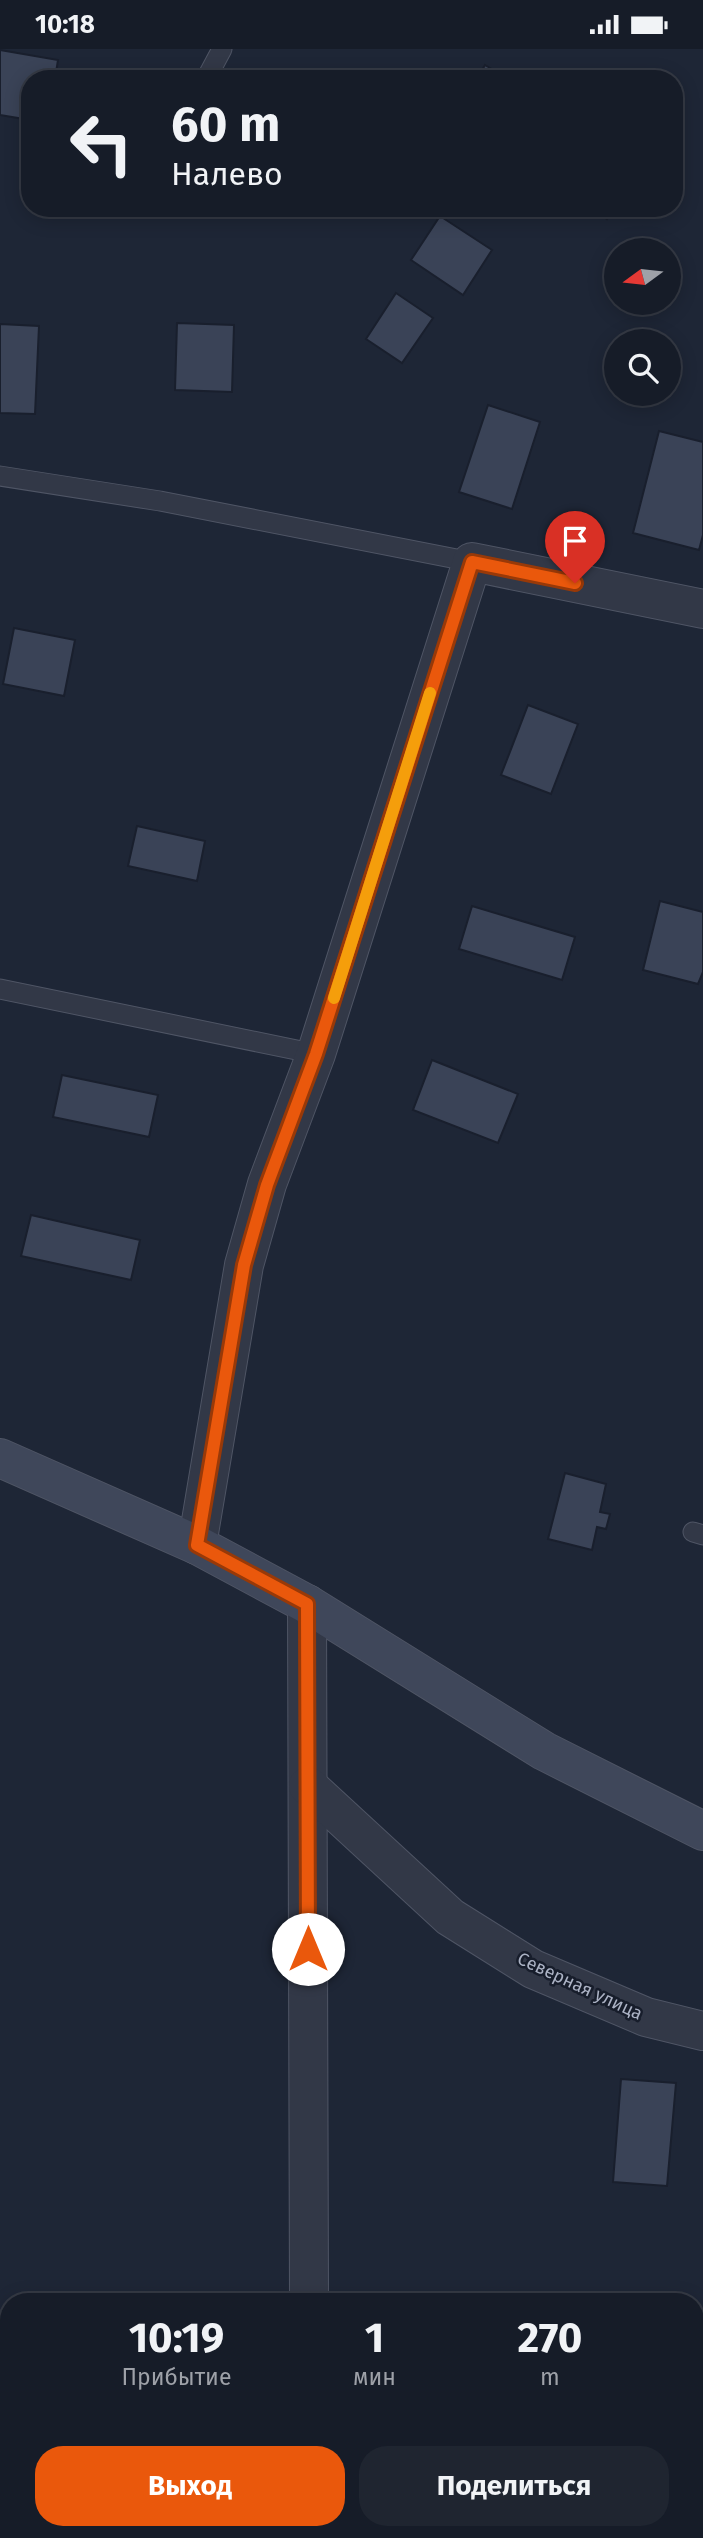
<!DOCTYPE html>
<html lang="ru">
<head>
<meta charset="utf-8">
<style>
  body { margin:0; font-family:"Fira Sans",sans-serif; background:#1f2530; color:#f1f3f6; height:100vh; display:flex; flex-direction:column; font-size:26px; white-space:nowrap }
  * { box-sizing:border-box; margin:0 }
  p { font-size:23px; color:#9ea1a8 }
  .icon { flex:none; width:38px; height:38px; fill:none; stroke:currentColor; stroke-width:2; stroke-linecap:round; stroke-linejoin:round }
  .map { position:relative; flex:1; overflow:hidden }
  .sheet { position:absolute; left:0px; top:2244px; width:704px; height:247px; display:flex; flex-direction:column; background:#161c28; border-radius:28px 28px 0 0; box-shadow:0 4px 18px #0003,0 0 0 2px #353a45 }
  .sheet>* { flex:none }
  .hud { position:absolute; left:21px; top:21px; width:662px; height:147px; border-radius:28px; box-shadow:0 4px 18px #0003,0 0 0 2px #353a45; background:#161c28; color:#f1f3f6; overflow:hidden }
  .needle { width:46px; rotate:255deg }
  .buttons { position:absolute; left:604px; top:189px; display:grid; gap:14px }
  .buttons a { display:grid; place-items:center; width:77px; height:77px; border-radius:50%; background:#161c28; box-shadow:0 4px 18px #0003,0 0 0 2px #353a45; font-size:35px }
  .pin { position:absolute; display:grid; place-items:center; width:60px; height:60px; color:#fff; margin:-72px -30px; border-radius:50% 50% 50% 0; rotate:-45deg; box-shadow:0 0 7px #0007 }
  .pin .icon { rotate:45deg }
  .me { position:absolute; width:77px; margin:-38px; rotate:0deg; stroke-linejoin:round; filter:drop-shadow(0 0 5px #0008) }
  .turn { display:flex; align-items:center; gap:24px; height:147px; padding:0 35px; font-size:32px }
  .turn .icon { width:91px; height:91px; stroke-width:2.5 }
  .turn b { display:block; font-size:49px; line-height:60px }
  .eta { display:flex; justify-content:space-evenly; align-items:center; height:119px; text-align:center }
  .eta b { font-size:42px; font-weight:700; line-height:49px }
  .cta { display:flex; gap:14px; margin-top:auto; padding:14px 35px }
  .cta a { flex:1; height:80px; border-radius:28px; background:#ea580c; color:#fff; font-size:28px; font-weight:700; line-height:80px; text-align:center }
  .cta a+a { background:#1f2530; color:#f1f3f6 }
  .status { display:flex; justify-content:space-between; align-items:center; height:49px; padding:0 35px; background:#161c28; direction:ltr }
  .status svg { height:19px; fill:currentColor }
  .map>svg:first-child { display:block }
  .building { fill:#3a4357; stroke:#191f2d; stroke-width:2 }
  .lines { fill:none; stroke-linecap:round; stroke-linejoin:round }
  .lane-casing { stroke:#4f5565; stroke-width:21 }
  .street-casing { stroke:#4f5565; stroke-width:40 }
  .secondary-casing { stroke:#4f5565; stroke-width:40 }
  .lane { stroke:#323847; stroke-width:19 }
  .street { stroke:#323847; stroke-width:38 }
  .secondary { stroke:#3f475a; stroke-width:38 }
  .route-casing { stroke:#983908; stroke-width:18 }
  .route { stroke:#ea580c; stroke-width:12 }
  .slow { stroke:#f59e0b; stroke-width:12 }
  .labels { text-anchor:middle; stroke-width:5; stroke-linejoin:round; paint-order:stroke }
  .street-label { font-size:18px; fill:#abb2c4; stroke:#171d2b }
</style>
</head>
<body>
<div class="status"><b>10:18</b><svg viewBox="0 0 49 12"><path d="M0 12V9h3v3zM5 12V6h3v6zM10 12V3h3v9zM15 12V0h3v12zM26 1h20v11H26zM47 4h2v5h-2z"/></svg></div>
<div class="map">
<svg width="703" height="2489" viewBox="0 0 703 2489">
  <rect width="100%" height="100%" fill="#1e2636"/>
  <g class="building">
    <path d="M0,1L58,11L55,30H30V71L0,66Z"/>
    <path d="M485,16L508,30H477Z"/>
    <path d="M589,159H613L607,170Z"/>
    <path d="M440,167L492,201L463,246L411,211Z"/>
    <path d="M396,244L433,269L402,314L366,290Z"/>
    <path d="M177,274L234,276L232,343L175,341Z"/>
    <path d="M0,275L39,277L35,365L0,364Z"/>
    <path d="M488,356L540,373L512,460L459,443Z"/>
    <path d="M659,382L703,393V486L699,501L633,484Z"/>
    <path d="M14,579L75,591L64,647L3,635Z"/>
    <path d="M528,656L578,675L551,745L501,726Z"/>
    <path d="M137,777L205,792L197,832L128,817Z"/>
    <path d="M660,852L703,863V923L698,935L643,921Z"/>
    <path d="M472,857L575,888L562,931L459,900Z"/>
    <path d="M432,1011L518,1045L498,1094L413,1061Z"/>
    <path d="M62,1026L158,1046L149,1088L53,1068Z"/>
    <path d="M31,1166L140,1191L131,1231L21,1207Z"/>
    <path d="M565,1424L606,1435L600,1463L610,1465L606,1480L597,1478L592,1501L548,1490Z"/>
    <path d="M621,2030L676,2034L667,2137L613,2133Z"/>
  </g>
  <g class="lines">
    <g class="lane-casing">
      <g id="lane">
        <path d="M206,30L222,0"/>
        <path d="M0,427L160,452L472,513"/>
        <path d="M0,940L316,1005"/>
        <path d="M693,1483L703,1486"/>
      </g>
    </g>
    <g class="street-casing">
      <g id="street">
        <path d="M197,1496L244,1216L267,1135L316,1005L472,513L703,560"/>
        <path d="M307,1555L309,2252"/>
        <path d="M308,1737L450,1868L533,1920L646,1968L703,1982"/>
        <path d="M309,2482V2489"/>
      </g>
    </g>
    <g class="secondary-casing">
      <path id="secondary" d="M0,1409L197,1496L307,1555L544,1702L703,1782"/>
    </g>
    <use href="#lane" class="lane"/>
    <use href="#street" class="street"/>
    <use href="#secondary" class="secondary"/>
  </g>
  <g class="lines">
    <g class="route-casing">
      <path id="route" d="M308,1900L307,1555L197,1496L244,1216L267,1136L316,1005L472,513L575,534"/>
    </g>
    <use href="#route" class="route"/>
    <path class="slow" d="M334,949L430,644"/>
  </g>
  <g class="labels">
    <g class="street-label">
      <text transform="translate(580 1937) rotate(25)" y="6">Северная улица</text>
    </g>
  </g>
</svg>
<div class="buttons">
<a><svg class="needle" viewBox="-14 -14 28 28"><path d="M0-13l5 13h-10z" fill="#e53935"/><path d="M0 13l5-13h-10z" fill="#9ea1a8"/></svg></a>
<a><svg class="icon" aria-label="search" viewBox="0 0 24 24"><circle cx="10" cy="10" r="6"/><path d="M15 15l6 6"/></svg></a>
</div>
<div class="pin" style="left:575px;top:534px;background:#d93025"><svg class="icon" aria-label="arrive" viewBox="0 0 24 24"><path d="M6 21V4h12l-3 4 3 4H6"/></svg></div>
<svg class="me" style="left:308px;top:1900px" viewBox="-20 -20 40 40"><circle r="19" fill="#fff"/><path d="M0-13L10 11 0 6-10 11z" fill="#ea580c"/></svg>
<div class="hud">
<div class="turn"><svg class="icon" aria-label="left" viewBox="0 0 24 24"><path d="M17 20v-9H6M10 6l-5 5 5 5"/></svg><div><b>60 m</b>Налево</div></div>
</div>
<section class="sheet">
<div class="eta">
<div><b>10:19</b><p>Прибытие</p></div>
<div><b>1</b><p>мин</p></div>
<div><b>270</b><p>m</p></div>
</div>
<div class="cta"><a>Выход</a><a>Поделиться</a></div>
</section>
</div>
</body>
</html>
